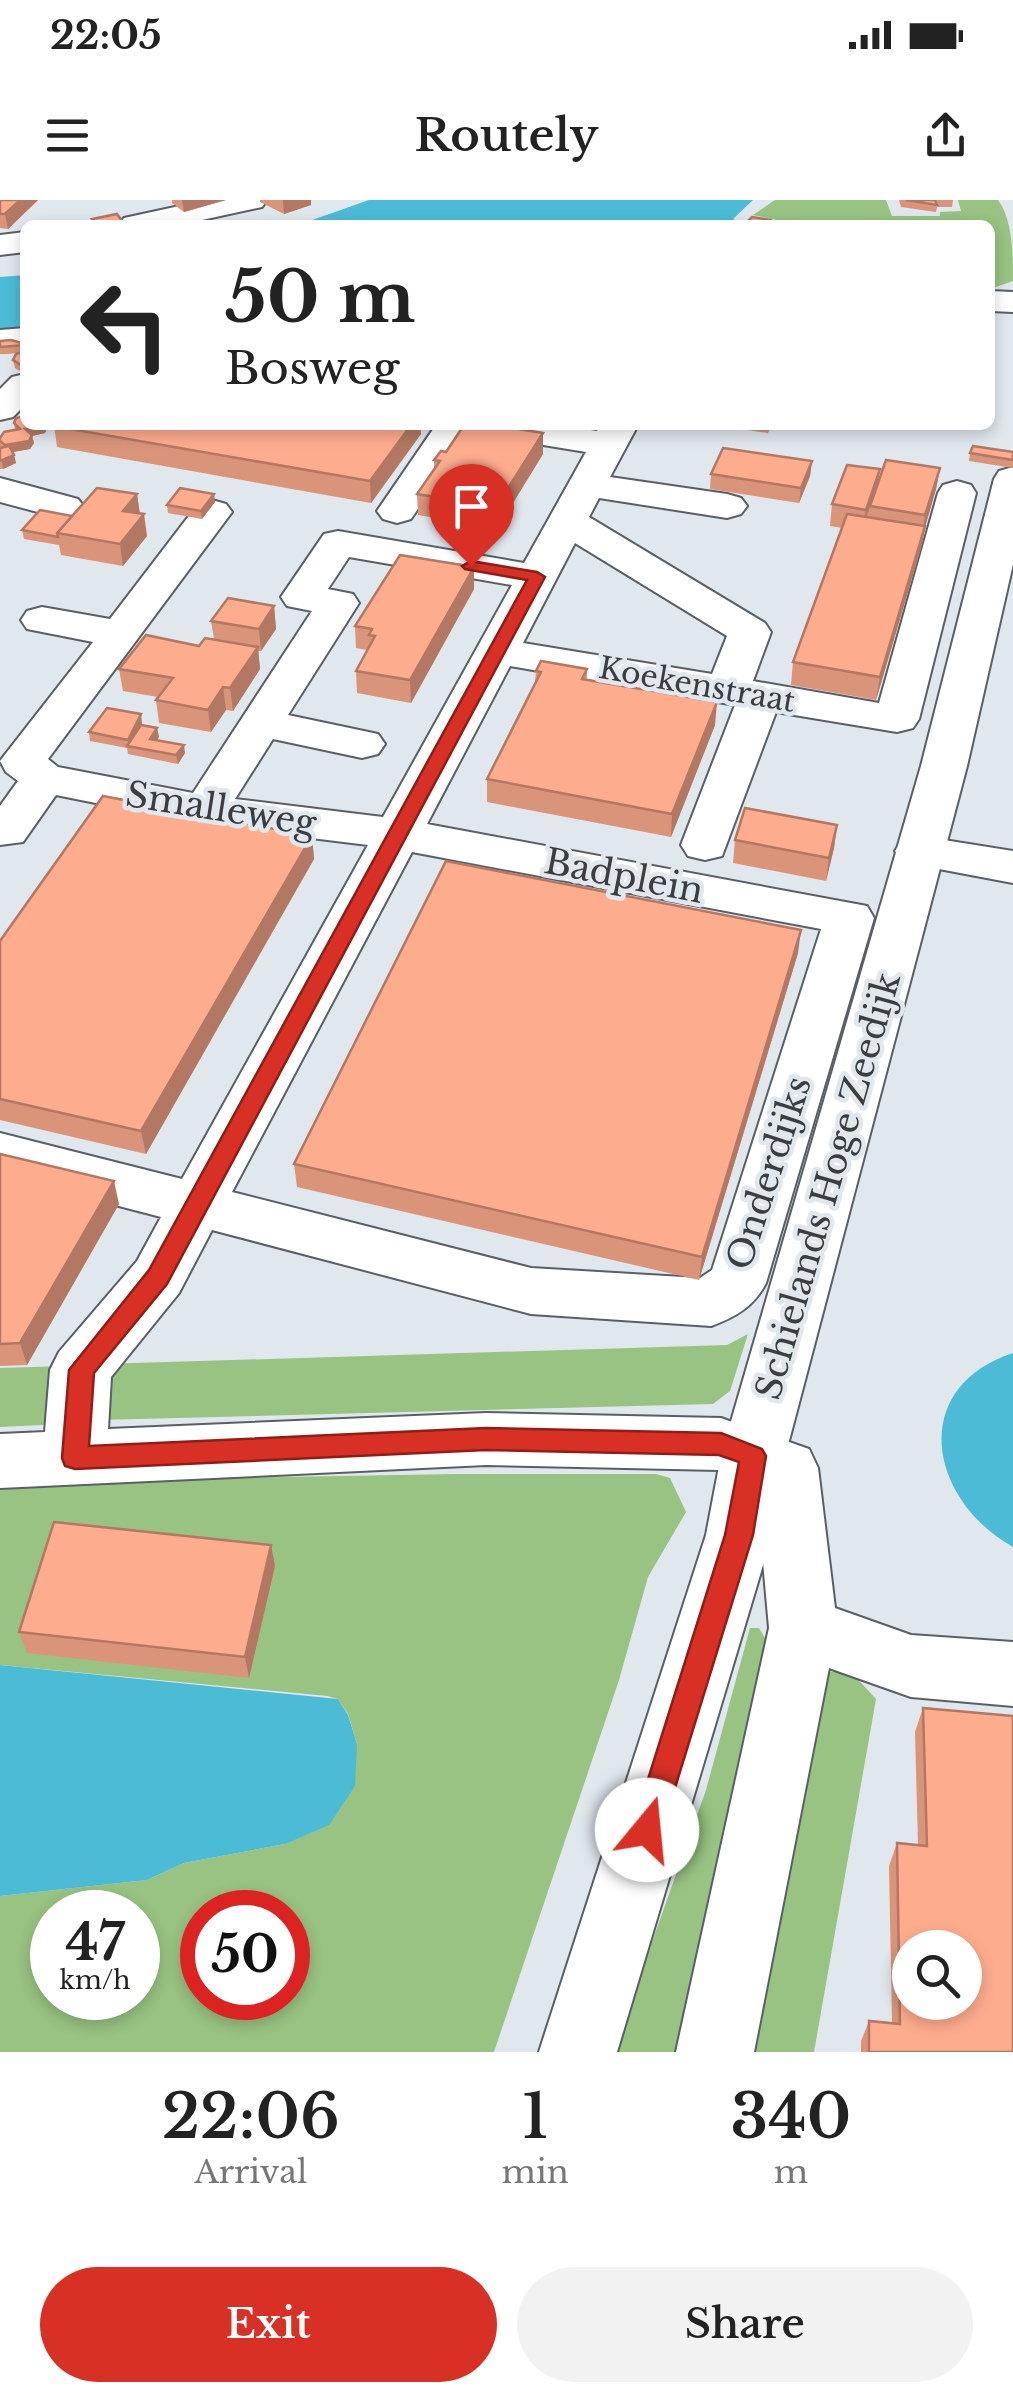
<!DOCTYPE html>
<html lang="en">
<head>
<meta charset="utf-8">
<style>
  body { margin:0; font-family:"Libre Baskerville",serif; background:#f2f2f2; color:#222; height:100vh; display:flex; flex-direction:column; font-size:38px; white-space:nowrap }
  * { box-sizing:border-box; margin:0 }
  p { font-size:32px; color:#767676 }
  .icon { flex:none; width:55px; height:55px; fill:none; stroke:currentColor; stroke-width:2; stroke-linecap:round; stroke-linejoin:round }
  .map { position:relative; height:1852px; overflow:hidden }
  .details { display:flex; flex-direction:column; background:#fff; flex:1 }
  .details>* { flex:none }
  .guide { position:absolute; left:20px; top:20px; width:975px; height:210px; border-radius:15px; box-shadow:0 5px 15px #0003; background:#fff; color:#222; overflow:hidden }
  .controls { position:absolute; left:892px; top:1730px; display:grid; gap:20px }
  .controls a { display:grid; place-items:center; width:90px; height:90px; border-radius:50%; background:#fff; box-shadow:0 5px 15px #0003; font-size:50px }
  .speed { position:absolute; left:30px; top:1690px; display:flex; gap:20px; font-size:50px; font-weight:700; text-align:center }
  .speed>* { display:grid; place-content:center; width:130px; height:130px; border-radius:50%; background:#fff; box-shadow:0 5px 15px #0003; line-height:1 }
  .speed small { font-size:25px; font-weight:400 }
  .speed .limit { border:15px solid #d22; background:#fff; color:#111 }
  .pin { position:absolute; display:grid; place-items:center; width:85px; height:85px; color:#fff; margin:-102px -42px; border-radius:50% 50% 50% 0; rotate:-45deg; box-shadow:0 0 10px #0007 }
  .pin .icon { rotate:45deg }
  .me { position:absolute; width:110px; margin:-55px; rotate:17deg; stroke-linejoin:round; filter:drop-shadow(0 0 8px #0008) }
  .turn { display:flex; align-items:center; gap:35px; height:210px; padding:0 40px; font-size:45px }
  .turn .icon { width:130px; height:130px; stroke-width:2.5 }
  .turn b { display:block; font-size:70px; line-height:85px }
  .eta { display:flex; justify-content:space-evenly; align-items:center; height:170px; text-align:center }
  .eta b { font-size:60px; font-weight:600; line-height:70px }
  .primary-button { display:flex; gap:20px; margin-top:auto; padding:20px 40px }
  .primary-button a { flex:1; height:115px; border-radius:60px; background:#d93025; color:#fff; font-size:40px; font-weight:600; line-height:115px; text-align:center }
  .primary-button a+a { background:#f2f2f2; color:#222 }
  .status { display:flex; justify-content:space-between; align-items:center; height:70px; padding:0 50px; background:#fff; direction:ltr }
  .status svg { height:28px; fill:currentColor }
  header { display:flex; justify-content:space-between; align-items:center; height:130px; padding:0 40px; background:#fff; font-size:45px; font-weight:600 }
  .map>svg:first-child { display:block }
  .green { fill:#98c382; fill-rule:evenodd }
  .water { fill:#4cbcd6 }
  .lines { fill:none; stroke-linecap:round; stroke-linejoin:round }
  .minor-casing { stroke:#5a5f65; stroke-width:4 }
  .major-casing { stroke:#5a5f65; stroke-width:4 }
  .minor { fill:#fff; fill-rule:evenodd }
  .major { fill:#fff; fill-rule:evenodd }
  .wall { fill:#da947a }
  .shaded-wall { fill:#b27863 }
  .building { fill:#feac8e; stroke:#b27863; stroke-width:2.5; fill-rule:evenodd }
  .route { fill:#d93025; stroke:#8d1f18; stroke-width:2.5 }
  .labels { text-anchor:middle; stroke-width:9; stroke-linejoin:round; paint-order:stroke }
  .far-street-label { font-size:30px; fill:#3b3d40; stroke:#e0e7ed }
  .street-label { font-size:35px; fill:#3b3d40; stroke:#e0e7ed }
</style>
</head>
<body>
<div class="status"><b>22:05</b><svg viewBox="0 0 49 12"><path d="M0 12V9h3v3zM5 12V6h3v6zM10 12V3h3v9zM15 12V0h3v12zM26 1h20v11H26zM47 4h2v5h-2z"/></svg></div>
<header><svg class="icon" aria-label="menu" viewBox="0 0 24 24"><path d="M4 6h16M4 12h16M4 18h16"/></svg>Routely<svg class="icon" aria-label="share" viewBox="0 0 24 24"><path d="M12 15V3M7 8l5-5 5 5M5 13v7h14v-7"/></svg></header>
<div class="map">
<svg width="1013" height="1852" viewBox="0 0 1013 1852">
  <rect width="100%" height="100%" fill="#e0e7ed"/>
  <g class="green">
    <path d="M775,0H886L892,16H940V12L961,11L958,0H998C1013,20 1013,55 1013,81L990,89V25H775L777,20L753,15Z"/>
    <path d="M748,1134L730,1191L713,1204L98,1220L102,1164L727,1145Z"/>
    <path d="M66,1166L62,1224L0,1227V1168Z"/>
    <path d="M455,1274H656L670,1278L686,1312L648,1377L619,1480L494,1852H0V1696L147,1680L184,1663L285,1644L357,1544L348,1514L338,1499L327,1496L0,1465V1282ZM52,1712H138V1798H52ZM202,1712H288V1798H202Z"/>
    <path d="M750,1428H759L772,1450L748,1522L684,1852H613L706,1590Z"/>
    <path d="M822,1472H851L876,1499L814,1852H755Z"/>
  </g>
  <g class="water">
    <path d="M369,0H753L733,19L745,25H298Z"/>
    <path d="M25,75V130L0,131V77Z"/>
    <path d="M1013,1153V1347C929,1300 907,1188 1013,1153Z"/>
    <path d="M0,1465L338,1499L348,1515L357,1544L355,1586L329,1625L285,1644L184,1663L147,1680L0,1696Z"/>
  </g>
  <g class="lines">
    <g class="minor-casing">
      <g id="minor">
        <path d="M207,0H267L262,7L179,25H119L124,18Z"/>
        <path d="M25,32V52L0,55V35Z"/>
        <path d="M990,91L1013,92V112L990,111Z"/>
        <path d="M25,128V150L0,152V130Z"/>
        <path d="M25,174V205L13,217L0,220V189L12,177Z"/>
        <path d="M436,225H559L597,231L600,225H638L610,277L727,294L741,298L747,306L741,314L727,318L599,298L589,317L765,423L771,432L753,481L879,503L938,293L943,285L957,281L971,285L976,293L919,519L913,528L897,532L776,512L722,656L705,660L688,656L681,645L735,505L510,466L427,624L867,706L874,718L766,1083C754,1106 736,1117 711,1126L531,1114L212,1030L179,1093L111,1177L108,1229L486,1213L721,1218L809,1249L818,1268L835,1408L911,1435L1013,1442V1506L911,1497L829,1468L754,1852H676L769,1428L756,1284L719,1270L486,1265L0,1288V1234L45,1232L50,1170L59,1152L137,1061L161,1017L0,975V933L182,979L368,645L205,625L56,595L23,642L0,645V606L18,581L6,572L0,561L93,442L27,429L21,420L27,411L42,407L110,419L198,304L212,300L226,304L232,312L226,320L48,559L58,567L193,593L312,411L287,406L281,397L324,334L338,331L524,363L586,252L488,236L472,228L411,319L397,323L383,319L377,311ZM575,343L727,436L712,474L523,443ZM349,357L512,385L383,617L235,599L273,539L362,558L378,554L385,544L378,534L288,515L359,403L353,394L328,389ZM412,652L821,729L712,1070L700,1078L531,1068L232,992Z"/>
        <path d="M0,278L78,299L84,307L78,315L64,319L0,302Z"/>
        <path d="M919,636L1013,651V683L902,662L895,651L902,640Z"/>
      </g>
    </g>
    <g class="major-casing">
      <path id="major" d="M1013,267V364L967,566L785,1256L772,1335L617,1852H539L706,1335L721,1256L921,566L994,279L999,271Z"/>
    </g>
    <use href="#minor" class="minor"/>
    <use href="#major" class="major"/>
  </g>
  <g class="wall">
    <path d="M0,0H38L8,29L0,28Z"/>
    <path d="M172,0H226L184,12L172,3Z"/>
    <path d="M260,0H311V5L284,14L260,2Z"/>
    <path d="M899,0H953L952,7H937L936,12L901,7Z"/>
    <path d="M0,141L25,144V174L15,168L13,160L20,153L0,154Z"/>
    <path d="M14,223L48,227L45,233L32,236L34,243L30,249L13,252L16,263L3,269H0V238L15,230Z"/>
    <path d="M54,225H420L421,234L371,303L57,247Z"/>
    <path d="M537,225H561L559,229Z"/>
    <path d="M715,225H772L768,233Z"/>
    <path d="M543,233V254L497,329L418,315L417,294L434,268V260Z"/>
    <path d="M1013,252V268L969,261L970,253Z"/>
    <path d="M812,261L810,276L799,303L710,289L711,274Z"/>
    <path d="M940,268L936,289L925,327L921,348L876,500L791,485L793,462L842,328L830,326L832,304L880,269L877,285Z"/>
    <path d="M137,294L140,314L147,336L123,366L61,355L59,345L24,339L22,330Z"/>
    <path d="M215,302L202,319L168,313L167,305Z"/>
    <path d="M474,389L411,503L357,493L356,471L367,450L356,448L355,426Z"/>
    <path d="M274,406L276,429L261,451H258L260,469L233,511L226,510L211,532L159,523L156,500L158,497L123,491L119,469L199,446L214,439L211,421Z"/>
    <path d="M587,469V480L715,525L671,637L487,602V579L535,482L536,471Z"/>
    <path d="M142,523L140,527L157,528L159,537L157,540L185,553L178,564L128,554L127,548L90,541L89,532Z"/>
    <path d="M837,625L834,648L826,681L733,663L735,640Z"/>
    <path d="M312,636L314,659L146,954L0,920V741Z"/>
    <path d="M798,753L699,1080L297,987L294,964Z"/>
    <path d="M0,954L119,1004L27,1165L0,1166Z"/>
    <path d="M275,1366L249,1478L27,1453L19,1432Z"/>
    <path d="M923,1508L1013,1852H861V1841L869,1821L892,1823L889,1666L897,1643L918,1645L915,1532Z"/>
  </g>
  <g class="shaded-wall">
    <path d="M20,0H38L8,29L5,14Z"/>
    <path d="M182,0H226L184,12Z"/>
    <path d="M283,0H311V5L284,14Z"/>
    <path d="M44,225H48L45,233L32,236L34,243L30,249L7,253L5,245L25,229Z"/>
    <path d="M410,225H420L421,234L371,303L370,281Z"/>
    <path d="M543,233V254L497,329L496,307Z"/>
    <path d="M14,255L16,263L3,269L2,261Z"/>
    <path d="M812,261L810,276L799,303L801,288Z"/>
    <path d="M940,268L936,289L925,327L921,348L876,500L880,477L922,337L925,315Z"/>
    <path d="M880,269L876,291L870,306L862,331L866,310Z"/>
    <path d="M137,294L140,316L123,311Z"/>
    <path d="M214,294L215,302L202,319L201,311Z"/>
    <path d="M144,314L147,336L123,366L120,344Z"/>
    <path d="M474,367V389L411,503L410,480Z"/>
    <path d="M274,406L276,429L261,451L259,429Z"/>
    <path d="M258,447L260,469L233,511L230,488Z"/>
    <path d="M223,487L226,510L211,532L208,510Z"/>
    <path d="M717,502L715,525L671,637L672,614Z"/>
    <path d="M141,514L142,523L129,548L128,540Z"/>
    <path d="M157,528L159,537L152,547L150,539Z"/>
    <path d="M184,545L185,553L178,564L176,555Z"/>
    <path d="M837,625L834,648L826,681L829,658Z"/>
    <path d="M312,636L314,659L146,954L141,931Z"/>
    <path d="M801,730L798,753L699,1080L702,1057Z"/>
    <path d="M114,981L119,1004L27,1165L20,1143Z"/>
    <path d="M271,1345L275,1366L249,1478L245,1457Z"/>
  </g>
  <g class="building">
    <path d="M0,0H20L5,14H0Z"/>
    <path d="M906,0H935L937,5Z"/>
    <path d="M117,14L125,25H97L92,19Z"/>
    <path d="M752,17L770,20L766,25H744Z"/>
    <path d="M11,140L25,144V145L0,147V141Z"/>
    <path d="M25,151V167H24L13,160L16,154Z"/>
    <path d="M25,216V225H44L25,229L32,235L29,241L5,245L0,241V238L4,232L20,229L14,223L16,218Z"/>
    <path d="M54,225H411L370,281L53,226Z"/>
    <path d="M464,225H495L543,233L496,307L417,294L440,261L434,260L441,251L446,252Z"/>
    <path d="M9,246L14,255L0,261V248Z"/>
    <path d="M973,246L1013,252V260L970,253Z"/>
    <path d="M723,248L812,261L801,288L711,274Z"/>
    <path d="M886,260L940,268L925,315L870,306Z"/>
    <path d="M847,265L880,269L866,310L832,304Z"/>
    <path d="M97,288L137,294L123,311L144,314L120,344L57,333Z"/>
    <path d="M180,288L214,294L201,311L167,305Z"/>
    <path d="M40,310L72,316L57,333L58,337L22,330Z"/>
    <path d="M847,314L925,326L880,477L793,462Z"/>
    <path d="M400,355L474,367L410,480L356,471L375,436L369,435L372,429L355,426Z"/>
    <path d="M228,398L274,406L259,429L211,421Z"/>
    <path d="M146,435L199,446L205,438L258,447L230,488L223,487L208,510L156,500L173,478L119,469Z"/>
    <path d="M541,461L587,469L582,479L717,502L672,614L487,579L541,472L536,471Z"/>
    <path d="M107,508L141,514L128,540L89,532Z"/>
    <path d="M141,525L157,528L150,539L184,545L176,555L127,546Z"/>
    <path d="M103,596L312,636L141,931L0,899V741Z"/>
    <path d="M745,608L837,625L829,658L735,640Z"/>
    <path d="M446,661L801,730L702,1057L294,964Z"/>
    <path d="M0,954L114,981L20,1143L0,1144Z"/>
    <path d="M54,1322L271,1345L245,1457L19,1432Z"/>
    <path d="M923,1508L1013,1516V1852H869V1821L900,1824L897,1643L927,1646ZM910,1748H965V1802H910Z"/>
  </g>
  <path class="route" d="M471,361L537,372L545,377L167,1084L94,1173L89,1246L486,1228L721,1233L762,1249L766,1256L753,1335L662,1630L658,1641L647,1645L636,1641L632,1630L725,1335L739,1262L719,1255L486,1250L75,1269L65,1266L62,1258L69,1170L149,1070L527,380L465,369L462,366Z"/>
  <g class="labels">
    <g class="far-street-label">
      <text transform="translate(697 485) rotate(10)" y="10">Koekenstraat</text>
    </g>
    <g class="street-label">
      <text transform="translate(221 609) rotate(9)" y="12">Smalleweg</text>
      <text transform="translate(624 676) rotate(11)" y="12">Badplein</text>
      <text transform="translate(769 973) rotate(-72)" y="12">Onderdijks</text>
      <text transform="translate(828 986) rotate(-74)" y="12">Schielands Hoge Zeedijk</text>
    </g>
  </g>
</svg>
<div class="controls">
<a><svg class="icon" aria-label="search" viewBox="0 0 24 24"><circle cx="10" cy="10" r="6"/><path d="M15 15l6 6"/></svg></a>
</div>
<div class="speed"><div>47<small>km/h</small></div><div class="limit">50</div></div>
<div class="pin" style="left:471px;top:366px;background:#d93025"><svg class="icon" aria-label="arrive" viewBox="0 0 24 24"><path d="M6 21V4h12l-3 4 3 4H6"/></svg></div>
<svg class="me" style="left:647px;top:1630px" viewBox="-20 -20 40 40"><circle r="19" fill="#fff"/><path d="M0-13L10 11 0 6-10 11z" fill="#d93025"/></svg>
<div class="guide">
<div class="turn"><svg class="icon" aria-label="left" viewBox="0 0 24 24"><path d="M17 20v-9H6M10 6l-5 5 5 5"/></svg><div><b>50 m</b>Bosweg</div></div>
</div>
</div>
<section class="details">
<div class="eta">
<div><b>22:06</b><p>Arrival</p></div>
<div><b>1</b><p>min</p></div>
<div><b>340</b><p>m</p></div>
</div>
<div class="primary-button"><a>Exit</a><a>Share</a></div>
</section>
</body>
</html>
